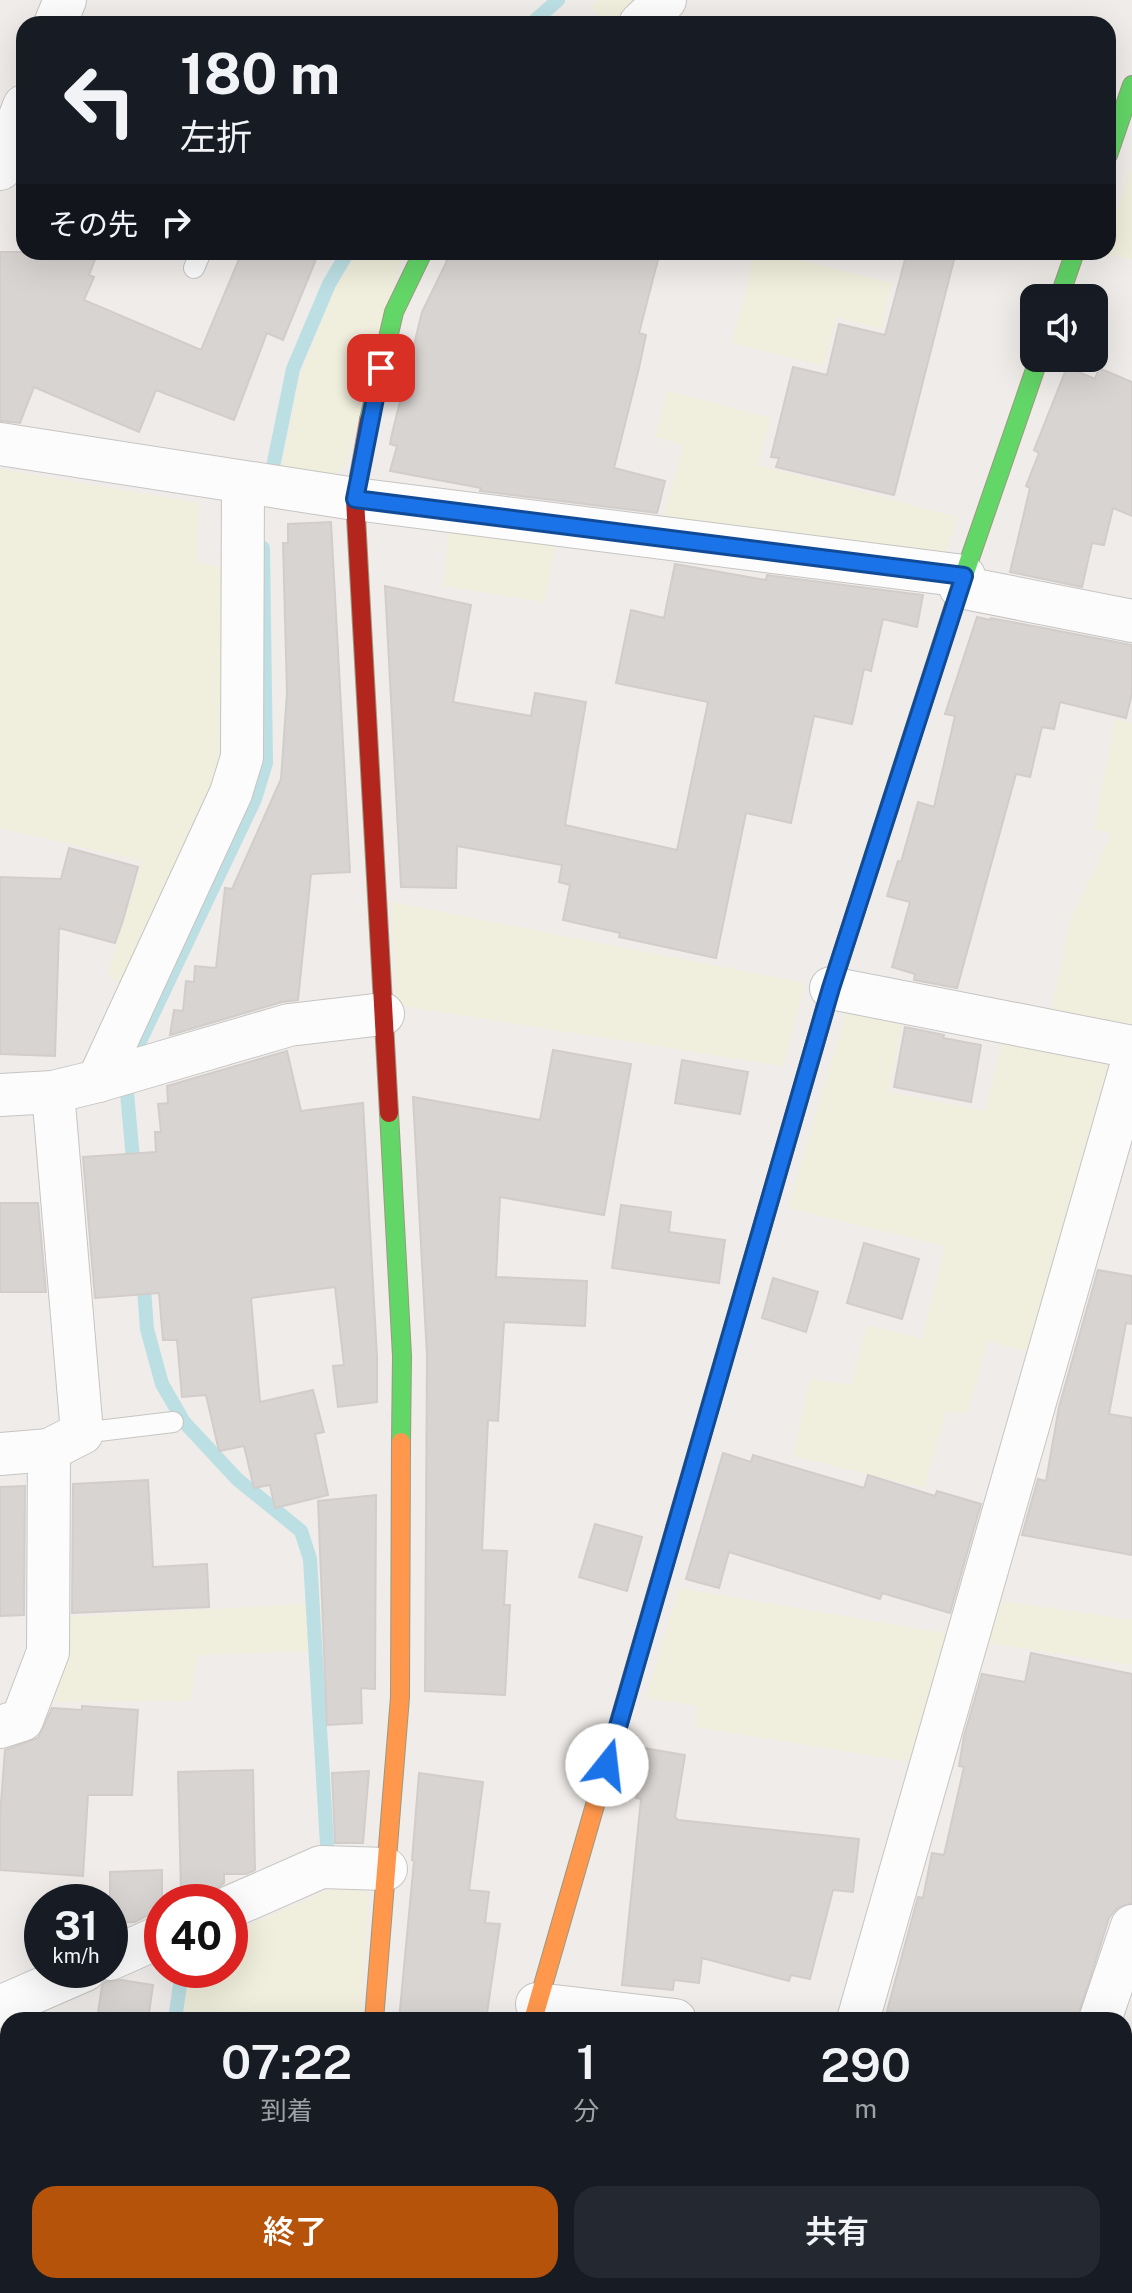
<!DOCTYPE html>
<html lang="ja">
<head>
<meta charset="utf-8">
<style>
  body { margin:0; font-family:"Public Sans","Noto Sans JP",sans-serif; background:#242831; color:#f1f3f6; height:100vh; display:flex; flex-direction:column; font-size:30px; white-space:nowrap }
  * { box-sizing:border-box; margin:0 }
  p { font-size:26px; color:#9ea1a6 }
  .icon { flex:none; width:44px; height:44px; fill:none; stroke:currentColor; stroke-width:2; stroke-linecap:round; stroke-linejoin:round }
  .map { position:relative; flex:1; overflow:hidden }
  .panel { position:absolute; left:0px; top:2012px; width:1132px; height:282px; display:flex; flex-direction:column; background:#171b24; border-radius:24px 24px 0 0; box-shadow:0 8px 32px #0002 }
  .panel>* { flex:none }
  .top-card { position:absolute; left:16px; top:16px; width:1100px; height:244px; border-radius:24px; box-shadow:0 8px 32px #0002; background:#171b24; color:#f1f3f6; overflow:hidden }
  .buttons { position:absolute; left:1020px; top:284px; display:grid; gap:16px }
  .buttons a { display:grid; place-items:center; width:88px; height:88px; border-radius:16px; background:#171b24; box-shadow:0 8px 32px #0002; font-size:40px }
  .speed { position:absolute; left:24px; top:1884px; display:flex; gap:16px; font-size:40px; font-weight:700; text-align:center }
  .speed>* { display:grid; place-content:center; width:104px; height:104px; border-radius:50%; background:#171b24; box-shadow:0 8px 32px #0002; line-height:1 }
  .speed small { font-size:20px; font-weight:400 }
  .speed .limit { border:12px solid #d22; background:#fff; color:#111 }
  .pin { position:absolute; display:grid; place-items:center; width:68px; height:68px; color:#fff; margin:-34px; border-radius:16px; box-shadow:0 4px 12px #0006 }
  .me { position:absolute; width:88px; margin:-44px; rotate:16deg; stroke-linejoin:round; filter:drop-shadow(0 0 6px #0008) }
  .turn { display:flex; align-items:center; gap:28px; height:168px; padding:0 32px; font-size:36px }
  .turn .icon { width:104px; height:104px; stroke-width:2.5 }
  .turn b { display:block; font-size:56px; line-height:68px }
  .then { display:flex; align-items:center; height:76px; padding:0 32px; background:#0003; gap:16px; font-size:30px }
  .eta { display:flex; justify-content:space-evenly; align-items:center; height:136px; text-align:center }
  .eta b { font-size:48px; font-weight:600; line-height:56px }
  .action { display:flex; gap:16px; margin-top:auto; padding:16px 32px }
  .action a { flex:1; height:92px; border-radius:24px; background:#b45309; color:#fff; font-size:32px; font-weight:600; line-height:92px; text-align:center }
  .action a+a { background:#242831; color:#f1f3f6 }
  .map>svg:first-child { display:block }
  .farmland { fill:#f0eedc }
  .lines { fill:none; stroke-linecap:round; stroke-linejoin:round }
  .stream { stroke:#bcdfe3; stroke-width:14 }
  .building { fill:#d8d4d2; stroke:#d2cdca; stroke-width:2 }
  .lane-casing { stroke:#c6c5c4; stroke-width:22 }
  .street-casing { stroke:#c6c5c4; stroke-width:44 }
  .fast-casing { stroke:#9b997f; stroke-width:20 }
  .slow-casing { stroke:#9b997f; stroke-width:20 }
  .jam-casing { stroke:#9b997f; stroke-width:20 }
  .lane { stroke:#fdfcfc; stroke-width:20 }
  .street { stroke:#fdfcfc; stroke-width:42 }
  .fast { stroke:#63d668; stroke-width:18 }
  .slow { stroke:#ff974d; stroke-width:18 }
  .jam { stroke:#b3261e; stroke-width:18 }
  .route-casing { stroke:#114b97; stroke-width:20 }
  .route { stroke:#1a73e8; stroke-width:14 }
</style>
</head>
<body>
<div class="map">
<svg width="1132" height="2293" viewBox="0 0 1132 2293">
  <rect width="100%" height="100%" fill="#efece9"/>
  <g class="farmland">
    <path d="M598,0H647L624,24H605L591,6Z"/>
    <path d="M1130,170H1132V260L1102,253L1108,252V234Z"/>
    <path d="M357,252H403L345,467L335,474L282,468L301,373L334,291Z"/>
    <path d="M755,252H768L892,283L881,329L836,317L824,366L732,343Z"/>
    <path d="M668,391L771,418L758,465L958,517L942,562L662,524L683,445L655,437Z"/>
    <path d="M0,469L199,503L196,562L229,569L232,744L132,986L114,980L108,973L142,861L0,828Z"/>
    <path d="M449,530L557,540L544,602L444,586Z"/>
    <path d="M1115,720L1132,723V1033L1050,1018L1071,918L1111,834L1094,829Z"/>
    <path d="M391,902L805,983L783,1066L397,1005Z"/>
    <path d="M846,1012L903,1015L889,1092L986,1111L1003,1037L1110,1058L1119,1069L1037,1354L988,1341L967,1413L946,1412L924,1488L793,1456L810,1379L851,1385L867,1325L922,1339L945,1246L788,1208Z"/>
    <path d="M679,1588L955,1635L917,1763L695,1727L698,1706L646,1698Z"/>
    <path d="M995,1600L1132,1620V1665L981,1642Z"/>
    <path d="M306,1604L309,1651L197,1655L190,1701L54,1702L63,1671L64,1617Z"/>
    <path d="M360,1887L369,1895L361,2020H181L188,1970H230V1933L331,1889Z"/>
    <path d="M830,2286H892L927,2293H829Z"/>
  </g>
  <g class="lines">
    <g class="stream">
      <path d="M531,24L558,0"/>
      <path d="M274,462L293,369L329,284L348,252"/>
      <path d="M132,1058L255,799L266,763L263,548"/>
      <path d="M127,1093L134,1170"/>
      <path d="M143,1275L147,1329L162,1384L184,1422L237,1479L301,1531L310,1559L327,1845"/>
      <path d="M175,2020L182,1970"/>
      <path d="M135,2293L136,2286"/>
    </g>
  </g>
  <g class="building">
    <path d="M0,252H98L89,275L94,277L84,300L201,350L242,252H319L283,340L267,333L234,420L156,390L139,432L34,387L20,423L0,421Z"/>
    <path d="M448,252H660L639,333L646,335L639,368L614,468L665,481L657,513L480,491L481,488L390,471L397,446L390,444L392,434L422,312L446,263Z"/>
    <path d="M907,252H956L894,495L776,467L779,458L771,457L793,367L827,375L839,324L885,335Z"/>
    <path d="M1067,367L1095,379L1099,368L1132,382V516L1113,508L1104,545L1092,543L1082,587L1010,572L1030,488L1026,486L1039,453L1034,450Z"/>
    <path d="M331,522L350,872L311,874L298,1000L282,1002L170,1035L174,1010L183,1011L186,981L194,982L195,966L216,968L225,888L232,889L281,779L287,693L283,543H288V524Z"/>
    <path d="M675,564L766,580L767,575L923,595L917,627L883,619L871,671L864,669L852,724L814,716L791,823L746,813L716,958L619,937L620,933L563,920L570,885L559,882L562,865L457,846L456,888L401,887L385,586L471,605L453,702L531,716L535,693L586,702L565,825L677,850L708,702L616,683L631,610L664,618Z"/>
    <path d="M977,617L990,620L991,618L1132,645V693L1126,718L1060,702L1054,729L1042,727L1030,777L1016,774L957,988L914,980L915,974L892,967L910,902L887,896L898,861L901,862L918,802L934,807L955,716L945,714Z"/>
    <path d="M69,848L138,867L123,920L115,943L59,928L55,1056L0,1054V877L61,879Z"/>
    <path d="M905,1027L944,1035L943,1038L981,1045L971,1102L894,1087Z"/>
    <path d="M553,1050L631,1064L604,1215L500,1197L496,1277L587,1281L585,1326L504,1322L498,1421L488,1420L482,1550L507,1551L504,1605H510L505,1695L425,1691L427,1356L413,1097L540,1120Z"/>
    <path d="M287,1051L301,1111L363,1103L377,1357V1402L338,1407L333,1366L344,1365L335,1287L251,1298L260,1402L313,1390L324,1432L315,1434L328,1495L275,1508L270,1485L254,1488L244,1446L219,1451L206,1395L182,1397L177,1340H163L159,1293L95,1298L83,1157L156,1152L155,1132H161L158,1104L168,1103L167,1086Z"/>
    <path d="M682,1060L748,1072L740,1114L675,1103Z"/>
    <path d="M0,1203H38L46,1292H0Z"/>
    <path d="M621,1205L671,1212L669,1232L725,1240L719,1283L612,1268Z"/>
    <path d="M864,1243L919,1259L902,1319L847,1303Z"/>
    <path d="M1098,1270L1132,1276V1324L1126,1323L1109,1414L1132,1418V1555L1022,1535L1038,1479L1046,1481L1059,1407Z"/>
    <path d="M773,1278L818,1292L806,1332L762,1318Z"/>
    <path d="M723,1453L751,1462L753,1455L864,1488L868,1475L935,1496L937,1491L981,1504L950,1613L882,1593L880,1599L729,1552L719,1588L686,1579Z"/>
    <path d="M148,1480L153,1567L207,1564L209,1607L72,1613L73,1484Z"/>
    <path d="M25,1486L24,1615L0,1616V1487Z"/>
    <path d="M376,1495L375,1689L361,1688L362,1723L327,1725L318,1501Z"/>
    <path d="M595,1524L642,1537L627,1591L579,1577Z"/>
    <path d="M1031,1653L1132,1674V1903L1117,1908L1109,1918L1077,2020H939L887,2011L918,1897L923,1898L932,1853L944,1855L964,1767L959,1766L964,1736L982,1674L1025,1682Z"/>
    <path d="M82,1706L138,1710L132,1795H88L83,1876L0,1870V1816L5,1750L38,1738L52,1708L82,1710Z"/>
    <path d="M644,1748L685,1755L675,1817L678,1820L859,1839L853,1892L833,1890L810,1979L791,1975L789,1981L702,1958L699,1983L674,1980L673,1990L622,1985L641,1799L636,1798Z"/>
    <path d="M253,1770L255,1870L246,1874H224V1883L213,1891H181L178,1772Z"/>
    <path d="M369,1771L363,1843H335L332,1773Z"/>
    <path d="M419,1773L483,1782L469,1890L489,1892L485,1923L500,1924L486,2020H399L414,1861L412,1860Z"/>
    <path d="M162,1870V1912L152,1913L135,1922L110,1923V1872Z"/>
    <path d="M122,1980L153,1985L148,2020H97L102,1986L105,1982Z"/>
  </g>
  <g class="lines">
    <g class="lane-casing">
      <g id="lane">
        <path d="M194,268L201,252"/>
        <path d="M82,1433L173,1422"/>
      </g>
    </g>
    <g class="street-casing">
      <g id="street">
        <path d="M55,24L65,0"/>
        <path d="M640,24L665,0"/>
        <path d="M0,169L24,106"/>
        <path d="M0,444L355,499L964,576"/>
        <path d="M960,587L1132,621"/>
        <path d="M831,988L1132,1047"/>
        <path d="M98,1081L231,793L242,757L243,482"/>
        <path d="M0,1095L53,1092L98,1081L289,1025L383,1014"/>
        <path d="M0,1454L49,1450L82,1433L53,1092"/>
        <path d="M0,1727L22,1720L48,1652L49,1450"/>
        <path d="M230,1907L321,1867L386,1869"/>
        <path d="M110,1959L162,1936"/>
        <path d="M537,2004L675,2020"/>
        <path d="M0,2007L85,1970"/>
        <path d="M858,2020L1132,1063"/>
        <path d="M1100,2020L1132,1926"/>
        <path d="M1124,2075L1132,2076"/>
        <path d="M364,2286L365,2293"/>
        <path d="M1047,2293L1048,2286"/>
      </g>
    </g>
    <g class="fast-casing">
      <g id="fast">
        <path d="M1108,155L1132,85"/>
        <path d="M1059,298L1075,252"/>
        <path d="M369,420L394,312L423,252"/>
        <path d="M856,910L960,587L1039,358"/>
        <path d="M389,1113L402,1356L401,1442"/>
      </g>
    </g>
    <g class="slow-casing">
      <g id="slow">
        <path d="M374,2020L400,1697L401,1442"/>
        <path d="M533,2020L675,1528"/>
      </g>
    </g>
    <g class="jam-casing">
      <g id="jam">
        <path d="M369,420L355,499L389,1113"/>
        <path d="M675,1528L831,988L856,910"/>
        <path d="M452,2293L454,2286"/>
      </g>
    </g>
    <use href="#lane" class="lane"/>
    <use href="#street" class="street"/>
    <use href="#fast" class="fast"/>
    <use href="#slow" class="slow"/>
    <use href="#jam" class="jam"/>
  </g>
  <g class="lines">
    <g class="route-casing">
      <path id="route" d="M381,368L355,499L964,576L831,988L607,1765"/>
    </g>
    <use href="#route" class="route"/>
  </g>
</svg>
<div class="buttons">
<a><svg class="icon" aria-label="sound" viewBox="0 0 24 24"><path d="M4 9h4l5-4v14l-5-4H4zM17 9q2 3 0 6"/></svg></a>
</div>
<div class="speed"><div>31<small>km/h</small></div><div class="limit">40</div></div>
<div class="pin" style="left:381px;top:368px;background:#d93025"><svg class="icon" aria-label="arrive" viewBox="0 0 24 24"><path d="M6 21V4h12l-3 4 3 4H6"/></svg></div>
<svg class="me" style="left:607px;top:1765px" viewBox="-20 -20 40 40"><circle r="19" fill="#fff"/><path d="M0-13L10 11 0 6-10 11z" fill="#1a73e8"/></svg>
<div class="top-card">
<div class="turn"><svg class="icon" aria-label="left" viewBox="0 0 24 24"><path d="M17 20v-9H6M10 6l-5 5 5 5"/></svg><div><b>180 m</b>左折</div></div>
<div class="then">その先<svg class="icon" aria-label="right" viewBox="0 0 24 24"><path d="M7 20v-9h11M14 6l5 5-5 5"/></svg></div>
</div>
<section class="panel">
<div class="eta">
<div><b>07:22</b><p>到着</p></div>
<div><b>1</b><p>分</p></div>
<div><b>290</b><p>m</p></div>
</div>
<div class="action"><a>終了</a><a>共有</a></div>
</section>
</div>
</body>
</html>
